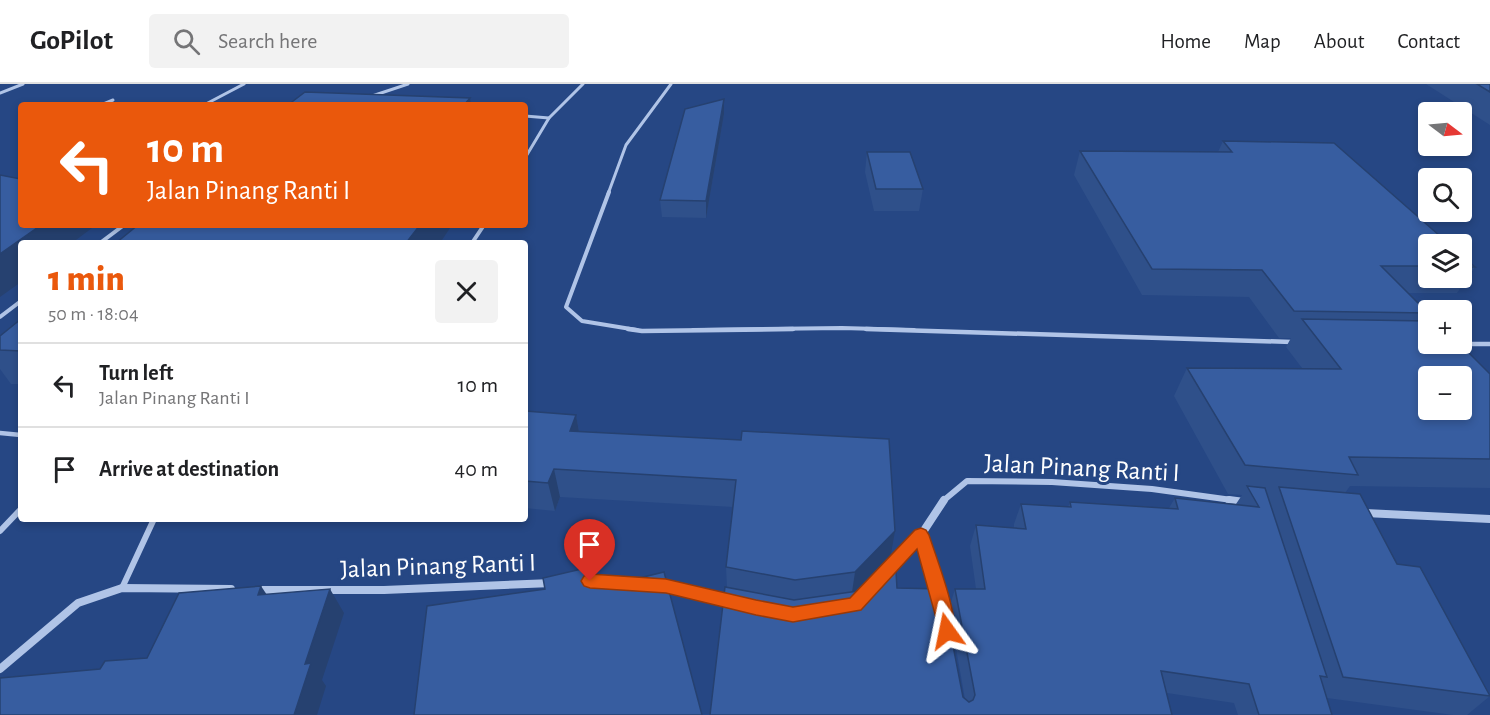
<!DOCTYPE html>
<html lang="en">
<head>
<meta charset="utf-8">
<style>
  body { margin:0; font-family:"Alegreya Sans",sans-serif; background:#f2f2f2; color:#202124; height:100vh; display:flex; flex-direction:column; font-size:22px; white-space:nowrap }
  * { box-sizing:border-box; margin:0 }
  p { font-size:20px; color:#757577 }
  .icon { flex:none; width:33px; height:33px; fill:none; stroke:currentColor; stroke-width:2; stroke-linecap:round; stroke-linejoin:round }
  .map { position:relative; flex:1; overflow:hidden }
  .drawer { position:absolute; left:18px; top:156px; width:510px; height:282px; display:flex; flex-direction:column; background:#fff; border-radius:6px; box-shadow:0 3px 9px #0003 }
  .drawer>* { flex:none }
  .guide { position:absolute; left:18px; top:18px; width:510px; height:126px; border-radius:6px; box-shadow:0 3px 9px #0003; background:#ea580c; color:#fff; overflow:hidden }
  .needle { width:39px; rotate:106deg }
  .fabs { position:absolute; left:1418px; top:18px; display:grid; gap:12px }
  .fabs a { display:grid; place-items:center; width:54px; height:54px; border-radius:6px; background:#fff; box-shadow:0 3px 9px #0003; font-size:30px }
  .pin { position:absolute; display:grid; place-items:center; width:51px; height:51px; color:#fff; margin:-62px -26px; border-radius:50% 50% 50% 0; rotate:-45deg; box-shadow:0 0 6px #0007 }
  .pin .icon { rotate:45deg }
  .me { position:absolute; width:66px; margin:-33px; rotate:348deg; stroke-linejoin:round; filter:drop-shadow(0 0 4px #0008) }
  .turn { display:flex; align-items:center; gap:21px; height:126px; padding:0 30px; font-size:27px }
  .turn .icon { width:78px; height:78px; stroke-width:2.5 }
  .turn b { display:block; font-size:42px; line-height:51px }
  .round { display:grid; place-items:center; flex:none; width:63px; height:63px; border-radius:6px; background:#f2f2f2 }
  .overview { display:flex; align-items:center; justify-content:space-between; height:102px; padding:0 30px }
  h1 { font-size:36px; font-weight:800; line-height:45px; color:#ea580c }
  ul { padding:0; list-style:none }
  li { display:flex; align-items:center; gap:18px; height:84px; padding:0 30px; border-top:2px solid #e0e0e0 }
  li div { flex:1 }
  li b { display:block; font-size:22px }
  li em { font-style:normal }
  header { display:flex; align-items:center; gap:36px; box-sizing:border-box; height:84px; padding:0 30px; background:#fff; border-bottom:2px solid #e0e0e0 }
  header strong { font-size:28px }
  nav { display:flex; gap:33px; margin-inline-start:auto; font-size:21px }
  .search { width:420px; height:54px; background:#f2f2f2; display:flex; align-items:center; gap:15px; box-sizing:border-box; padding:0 21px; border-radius:6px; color:#757577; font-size:22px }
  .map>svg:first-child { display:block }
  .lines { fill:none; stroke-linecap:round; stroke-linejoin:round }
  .lane-far3 { stroke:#b0c4e7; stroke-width:3 }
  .lane-far2 { stroke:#b0c4e7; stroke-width:4 }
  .lane-far1 { stroke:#b0c4e7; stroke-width:4.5 }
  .lane { stroke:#b0c4e7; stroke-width:6 }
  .street-far1 { stroke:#b0c4e7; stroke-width:6 }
  .street { stroke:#b0c4e7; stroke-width:8 }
  .wall { fill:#2f508a }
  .shaded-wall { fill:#264170 }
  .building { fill:#375da0; stroke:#264170; stroke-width:1.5; fill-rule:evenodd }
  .route { fill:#ea580c; stroke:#983908; stroke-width:1.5 }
  .labels { text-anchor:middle; stroke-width:6; stroke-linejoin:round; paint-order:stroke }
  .near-street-label { font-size:26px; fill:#fff; stroke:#264784 }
</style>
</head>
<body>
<header>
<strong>GoPilot</strong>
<div class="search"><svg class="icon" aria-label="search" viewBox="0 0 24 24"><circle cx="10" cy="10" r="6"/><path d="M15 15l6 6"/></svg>Search here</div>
<nav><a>Home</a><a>Map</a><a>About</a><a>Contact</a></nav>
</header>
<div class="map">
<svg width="1490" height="631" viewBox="0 0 1490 631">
  <rect width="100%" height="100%" fill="#264784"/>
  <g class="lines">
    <g class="lane-far3">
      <path d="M0,9L23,0"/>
      <path d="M372,12L408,0"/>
      <path d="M101,21L113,16"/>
      <path d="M204,21L244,0"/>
      <path d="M525,32L549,34"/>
      <path d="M525,74L549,34L583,0"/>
      <path d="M608,110L626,61L671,0"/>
    </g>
    <g class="lane-far2">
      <path d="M609,108L566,223L582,237L637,246"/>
      <path d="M100,159L124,141"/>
      <path d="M472,159L484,141"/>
      <path d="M0,233L21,217"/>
      <path d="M693,246L842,244L914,246"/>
    </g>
    <g class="lane-far1">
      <path d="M628,245L642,247L793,245"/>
      <path d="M866,245L1292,258"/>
      <path d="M1454,260H1490"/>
      <path d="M0,349L21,351"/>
    </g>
    <g class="lane">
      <path d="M0,447L21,425"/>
      <path d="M122,504L154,435"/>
    </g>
    <path class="street-far1" d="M943,417L967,397L1052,398L1152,405L1239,417"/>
    <g class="street">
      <path d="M1229,416L1244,418"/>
      <path d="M1365,429L1490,435"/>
      <path d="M921,451L939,510"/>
      <path d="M890,483L921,451L944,416"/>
      <path d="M589,497L627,499"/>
      <path d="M661,501L730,517"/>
      <path d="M256,506H384L552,499"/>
      <path d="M0,585L78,519L122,504L231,505"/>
    </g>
  </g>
  <g class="wall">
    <path d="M1426,0H1490V41Z"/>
    <path d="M724,15V30L706,134L662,133L660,116Z"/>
    <path d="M1223,57L1428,160V194H1461V171L1475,183L1457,209H1408L1428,229L1423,237L1490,290V404L1350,402L1345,409L1397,480L1490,612L1467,631H1453L1327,614L1332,631H1238L1234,619L1167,609L710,631L727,503L726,483L733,423L560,413L555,427L525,424V327L576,331L579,347L741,356L890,475L875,491L897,504L963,613L965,615L949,525L955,505H976L970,462L976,441L1014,444V440L1021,420L1068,423L1070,418L1169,424L1175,414L1236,420L1242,411L1228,410L1174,312L1187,284H1302L1286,263L1291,254H1279L1249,213L1142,211L1074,91L1080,67L1218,68Z"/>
    <path d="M867,68L923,105L919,127H874L865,88Z"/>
    <path d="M21,235V300H11L0,285V252Z"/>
  </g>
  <g class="shaded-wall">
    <path d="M470,14L471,21H464Z"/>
    <path d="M724,15V30L706,134V117Z"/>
    <path d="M41,141H96L72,159H21V198L0,213V170Z"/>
    <path d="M420,141H452L440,159H406Z"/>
    <path d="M576,331L581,359L570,347Z"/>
    <path d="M554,385L560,413L555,427L548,399Z"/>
    <path d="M895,447L890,475L851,515L855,488Z"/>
    <path d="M261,502L277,526L258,511Z"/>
    <path d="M330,505L344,529L322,596L326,602L317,631H294L305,580Z"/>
  </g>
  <g class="building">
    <path d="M1477,0H1490V8Z"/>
    <path d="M305,8L470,14L464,21H288Z"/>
    <path d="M724,15L706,117L660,116L685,25Z"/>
    <path d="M1223,57L1334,59L1449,160H1428V182H1381L1428,229L1294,227L1262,186L1152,185L1080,67L1232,68Z"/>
    <path d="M867,68H910L923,105H876Z"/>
    <path d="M0,91L21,95V141H41L0,170Z"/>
    <path d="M138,141H420L406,159H116Z"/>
    <path d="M1461,171L1475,183H1461Z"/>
    <path d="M21,235V267L0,266V252Z"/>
    <path d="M1302,235L1428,237V260H1460L1490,290V375L1349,373L1358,391L1245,381L1187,284L1341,285ZM1428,292H1461V326H1428Z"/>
    <path d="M525,327L576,331L570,347L741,356L742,347L889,355L895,447L855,488L795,496L726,483L736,396L554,385L548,399L525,397Z"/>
    <path d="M1247,402L1265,404L1327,593L1320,592L1332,631H1259L1249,600L1161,587L1172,631H710L725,503L794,516L858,507L895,471L897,504L942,505L963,613L969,618L973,616L975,611L955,505H985L976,441L1026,445L1021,420L1071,423L1070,418L1178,425L1175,414L1259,423Z"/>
    <path d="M1279,403L1360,410L1397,480L1420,483L1490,612L1343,593Z"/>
    <path d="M590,483L594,484L598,504L664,488L702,631H414L427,522L545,505L543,494Z"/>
    <path d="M261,502L258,511L330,505L305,580L311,579L294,631H0V594L100,585L105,577L147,574L179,509Z"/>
  </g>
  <path class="route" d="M921,444L926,446L929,451C935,470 961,537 953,552L947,554L941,552L917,465L861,526L793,538L756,531L666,509L590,504L584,502L581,497L584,492L590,490L666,495L756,516L793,523L850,514L915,446Z"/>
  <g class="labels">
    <g class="near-street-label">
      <text transform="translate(1082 383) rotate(3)" y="9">Jalan Pinang Ranti I</text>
      <text transform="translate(438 481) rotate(-2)" y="9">Jalan Pinang Ranti I</text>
    </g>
  </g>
</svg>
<div class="fabs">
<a><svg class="needle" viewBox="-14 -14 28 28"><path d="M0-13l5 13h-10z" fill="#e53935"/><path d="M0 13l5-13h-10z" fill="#757577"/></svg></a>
<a><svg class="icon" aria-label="search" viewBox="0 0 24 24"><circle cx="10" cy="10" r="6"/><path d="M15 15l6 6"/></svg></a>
<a><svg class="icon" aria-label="layers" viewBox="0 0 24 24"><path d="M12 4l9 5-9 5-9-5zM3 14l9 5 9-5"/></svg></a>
<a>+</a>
<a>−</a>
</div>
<div class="pin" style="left:590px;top:497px;background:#d93025"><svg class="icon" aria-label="arrive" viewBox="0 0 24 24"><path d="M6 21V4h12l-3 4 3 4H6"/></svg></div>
<svg class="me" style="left:947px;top:547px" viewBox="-20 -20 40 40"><path d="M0-17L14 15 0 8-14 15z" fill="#ea580c" stroke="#fff" stroke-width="4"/></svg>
<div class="guide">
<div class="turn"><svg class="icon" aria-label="left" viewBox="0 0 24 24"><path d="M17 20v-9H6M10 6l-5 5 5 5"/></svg><div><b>10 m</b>Jalan Pinang Ranti I</div></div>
</div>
<section class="drawer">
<div class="overview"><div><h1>1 min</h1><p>50 m · 18:04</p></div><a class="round"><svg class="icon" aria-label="close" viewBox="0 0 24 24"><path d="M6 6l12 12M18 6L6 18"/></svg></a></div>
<ul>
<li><svg class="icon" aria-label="left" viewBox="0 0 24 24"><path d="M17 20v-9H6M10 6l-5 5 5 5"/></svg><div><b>Turn left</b><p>Jalan Pinang Ranti I</p></div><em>10 m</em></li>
<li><svg class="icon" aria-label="arrive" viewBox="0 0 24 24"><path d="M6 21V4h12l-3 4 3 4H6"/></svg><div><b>Arrive at destination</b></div><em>40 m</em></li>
</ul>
</section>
</div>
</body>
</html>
